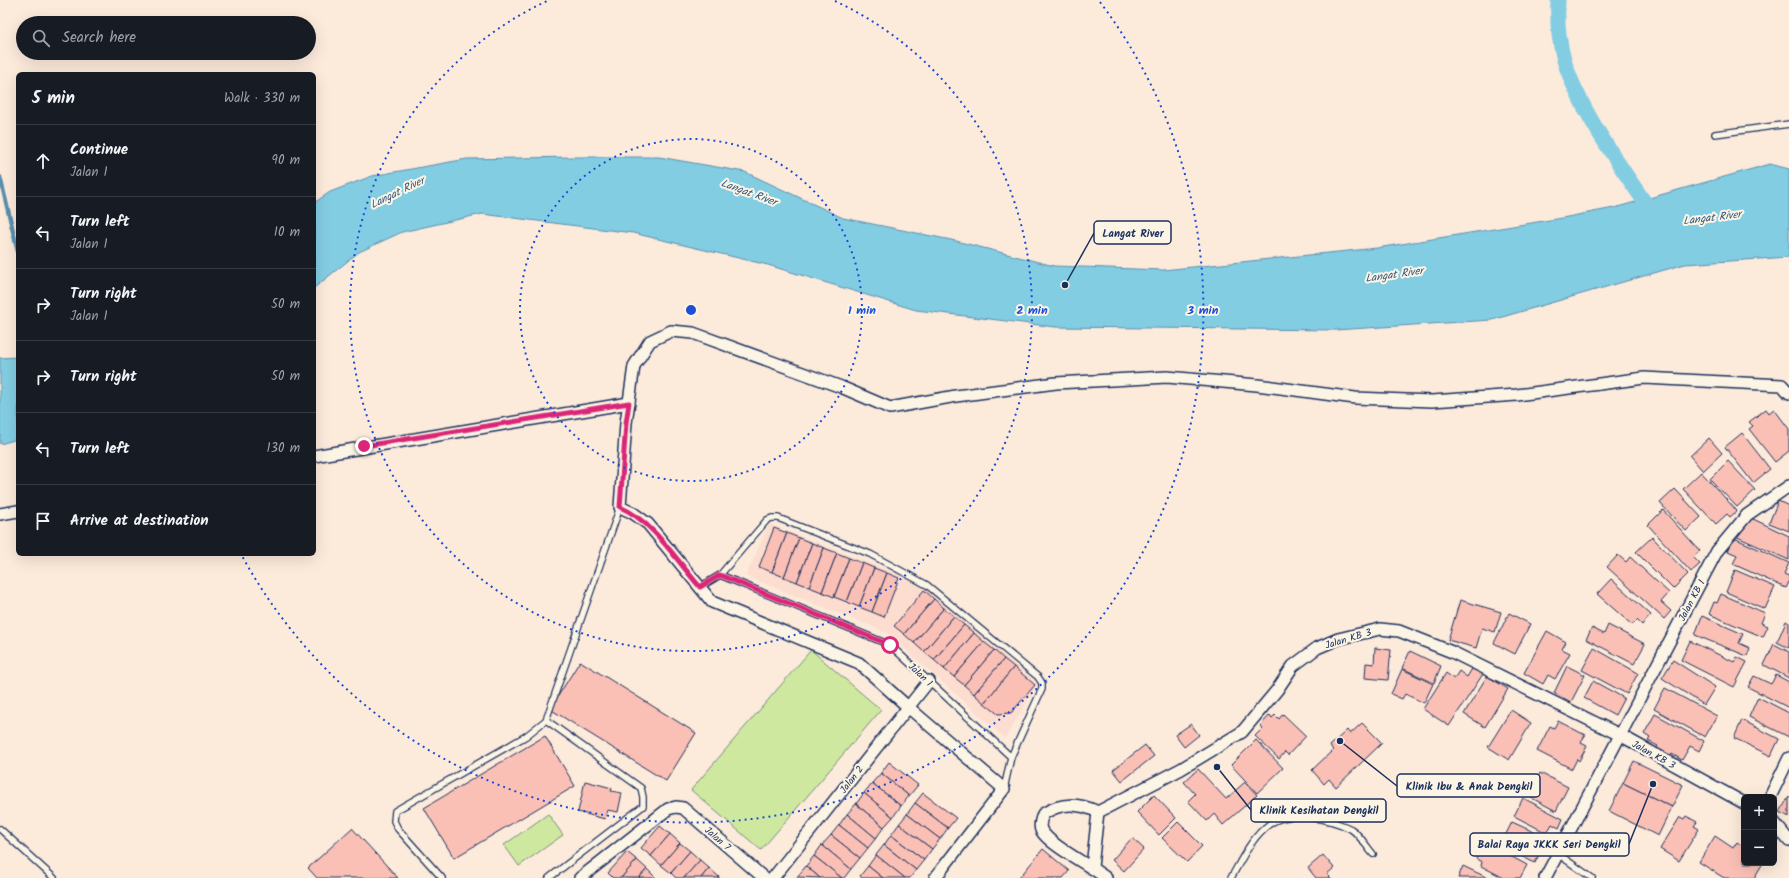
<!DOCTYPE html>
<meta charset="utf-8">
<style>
:root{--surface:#171b24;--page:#242831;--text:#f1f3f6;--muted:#9ea1a6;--line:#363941}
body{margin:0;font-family:Kalam,sans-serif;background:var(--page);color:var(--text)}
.controls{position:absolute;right:12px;bottom:12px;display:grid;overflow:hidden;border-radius:6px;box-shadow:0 4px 16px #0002}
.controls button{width:36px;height:36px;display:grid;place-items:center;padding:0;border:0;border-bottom:1px solid var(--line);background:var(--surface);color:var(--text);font:20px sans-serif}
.stop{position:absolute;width:12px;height:12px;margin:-9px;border:3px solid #db2777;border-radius:50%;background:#fff}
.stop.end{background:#db2777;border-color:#fff;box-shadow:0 1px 4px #0008}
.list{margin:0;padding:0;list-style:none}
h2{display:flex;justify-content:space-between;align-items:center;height:52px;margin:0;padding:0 16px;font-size:17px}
h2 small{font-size:13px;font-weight:400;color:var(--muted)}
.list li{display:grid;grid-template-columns:26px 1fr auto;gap:12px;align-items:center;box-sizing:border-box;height:72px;padding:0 16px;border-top:1px solid var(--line)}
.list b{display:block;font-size:15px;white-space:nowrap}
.list p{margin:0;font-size:13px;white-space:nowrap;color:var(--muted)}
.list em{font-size:13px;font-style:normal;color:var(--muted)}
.icon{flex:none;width:22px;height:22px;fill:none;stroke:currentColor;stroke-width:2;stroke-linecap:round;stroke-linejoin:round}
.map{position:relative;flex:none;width:1789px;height:878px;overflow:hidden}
.search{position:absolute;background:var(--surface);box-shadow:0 4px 16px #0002;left:16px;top:16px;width:300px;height:44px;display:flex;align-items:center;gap:10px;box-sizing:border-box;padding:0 14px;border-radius:22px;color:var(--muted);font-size:15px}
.panel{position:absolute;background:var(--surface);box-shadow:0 4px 16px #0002;left:16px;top:72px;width:300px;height:484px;border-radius:6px}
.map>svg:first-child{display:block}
.built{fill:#fcddd0}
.green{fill:#cee99f;stroke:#748c7e}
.water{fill:#83cde3;stroke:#598eae}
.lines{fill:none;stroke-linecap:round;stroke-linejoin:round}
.stream{stroke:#598eae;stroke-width:4.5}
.canal{stroke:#83cde3;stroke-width:15}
.building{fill:#fbc0b5;stroke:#1b2f5e}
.service-casing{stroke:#1b2f5e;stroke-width:8}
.minor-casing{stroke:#1b2f5e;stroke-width:14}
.service{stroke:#fcf5e5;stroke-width:5.5}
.minor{stroke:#fcf5e5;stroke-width:11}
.route{stroke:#db2777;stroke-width:5}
.ring{fill:none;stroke:#1d4ed8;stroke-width:2;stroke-dasharray:2 4}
.labels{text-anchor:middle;stroke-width:4;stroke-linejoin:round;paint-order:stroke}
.street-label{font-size:10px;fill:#1b2f5e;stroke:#fcf5e5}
.water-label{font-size:11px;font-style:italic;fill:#35567f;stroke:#fcf5e5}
.centre{fill:#1d4ed8;stroke:#fcf5e5;stroke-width:2}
.ring-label{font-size:12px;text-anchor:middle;font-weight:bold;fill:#1d4ed8;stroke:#fcf5e5;stroke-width:4;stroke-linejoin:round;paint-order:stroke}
.leader{fill:none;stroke:#1b2f5e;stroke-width:1.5}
.callout-dot{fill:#1b2f5e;stroke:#fcf5e5;stroke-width:1.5}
.callout{fill:#fcf5e5;stroke:#1b2f5e;stroke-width:1.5}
.callout-label{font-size:11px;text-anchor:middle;font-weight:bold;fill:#1b2f5e}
</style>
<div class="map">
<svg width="1789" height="878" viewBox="0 0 1789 878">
<rect width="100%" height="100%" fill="#fceadb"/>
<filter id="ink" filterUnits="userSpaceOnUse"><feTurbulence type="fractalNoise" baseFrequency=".025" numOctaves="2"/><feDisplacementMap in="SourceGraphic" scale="8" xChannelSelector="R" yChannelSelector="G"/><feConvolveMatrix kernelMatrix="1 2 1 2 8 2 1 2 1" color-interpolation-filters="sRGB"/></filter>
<g filter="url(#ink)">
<polygon class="built" points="769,524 900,575 925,588 1038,684 1005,738 886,632 746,576"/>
<g class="green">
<polygon points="811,650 881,710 761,850 691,790"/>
<polygon points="548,814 563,835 519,866 504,845"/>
</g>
<g class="water">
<polygon points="572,157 659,157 745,172 843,218 956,241 1054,266 1163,270 1377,248 1562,218 1614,208 1770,164 1789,169 1789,257 1685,264 1492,320 1335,330 1055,327 916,310 768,265 633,233 482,214 402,232 359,252 314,288 314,203 330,192 372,176 467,159"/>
<polygon points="18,357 18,439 0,444 0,358"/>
</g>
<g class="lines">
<polyline class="stream" points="0,177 18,252"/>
<path class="canal" d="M 1558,0 C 1557,19 1559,42 1564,60 C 1580,112 1624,171 1654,216"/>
</g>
<g class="building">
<polygon points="1766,409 1769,413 1774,409 1789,429 1789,451 1775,462 1749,429 1753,426 1749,422"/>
<polygon points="1742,433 1770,469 1753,483 1725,447"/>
<polygon points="1709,438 1722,453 1703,471 1690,456"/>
<polygon points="1728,461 1755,490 1737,507 1710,479"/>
<polygon points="1701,472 1737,511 1730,517 1727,514 1716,524 1683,489"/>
<polygon points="1675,489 1701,517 1686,531 1660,503"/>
<polygon points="1778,501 1789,506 1789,531 1769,523"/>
<polygon points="1663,510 1700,551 1693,557 1700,564 1691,572 1648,525"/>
<polygon points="1751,518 1789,536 1789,560 1735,536"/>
<polygon points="774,528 787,533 772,572 759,567"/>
<polygon points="787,533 799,538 784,577 772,572"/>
<polygon points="1652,537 1688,574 1673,589 1636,552"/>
<polygon points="799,538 812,543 797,582 784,577"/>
<polygon points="1734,538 1789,563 1784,574 1789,576 1789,582 1786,588 1733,564 1737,555 1728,551"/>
<polygon points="812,543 824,548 809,587 797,582"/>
<polygon points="824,548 837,553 822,592 809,587"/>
<polygon points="837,553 849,558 834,597 822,592"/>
<polygon points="1618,555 1626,562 1630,557 1669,593 1661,602 1671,611 1664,619 1607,567"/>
<polygon points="849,558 862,563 847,602 834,597"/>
<polygon points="862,563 874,568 859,607 847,602"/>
<polygon points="874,568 887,573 872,612 859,607"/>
<polygon points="1735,570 1775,587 1765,609 1726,592"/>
<polygon points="887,573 899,578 884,617 872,612"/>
<polygon points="1611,579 1651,615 1642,625 1637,620 1632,625 1597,594"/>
<polygon points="924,590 934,599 904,634 894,626"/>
<polygon points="1721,594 1765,613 1761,623 1768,626 1763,637 1709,614 1714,602 1717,603"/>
<polygon points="934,599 944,608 914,643 904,634"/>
<polygon points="1460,600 1501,612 1495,632 1482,628 1476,648 1448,640"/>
<polygon points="944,608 954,616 924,652 914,643"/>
<polygon points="1509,613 1530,624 1515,654 1494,643"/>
<polygon points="954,616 964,625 934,660 924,652"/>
<polygon points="1702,616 1743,634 1739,643 1750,648 1747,656 1695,635"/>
<polygon points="1786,621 1789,623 1789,648 1777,642"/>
<polygon points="964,625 974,633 944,669 934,660"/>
<polygon points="1608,625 1645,644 1634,664 1586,639 1592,628 1604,634"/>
<polygon points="1547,631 1566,642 1562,649 1570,653 1555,679 1548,675 1543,684 1524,673"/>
<polygon points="974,633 984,642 954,677 944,669"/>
<polygon points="1690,641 1734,662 1737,657 1747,662 1734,687 1681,660"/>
<polygon points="984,642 994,650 964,685 954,677"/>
<polygon points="1774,644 1789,652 1789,678 1764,665"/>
<polygon points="1375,648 1391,650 1388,680 1365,678 1366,663 1374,664"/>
<polygon points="1594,648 1638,673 1627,694 1582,670"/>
<polygon points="994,650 1004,659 974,694 964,685"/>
<polygon points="1410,651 1441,666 1434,683 1402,668"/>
<polygon points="1004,659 1014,667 984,703 974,694"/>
<polygon points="1673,660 1715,687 1704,705 1662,678"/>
<polygon points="580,661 696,733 666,781 550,709"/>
<polygon points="1567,666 1585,675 1571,702 1554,693"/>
<polygon points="1014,667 1035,685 1011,713 998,714 984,703"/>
<polygon points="1473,667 1483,674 1449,726 1423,709 1446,673 1454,679 1459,671 1467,677"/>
<polygon points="1402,669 1433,684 1424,703 1405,694 1402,699 1391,694"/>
<polygon points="1776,675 1789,682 1789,708 1748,687 1754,676 1771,684"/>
<polygon points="1487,676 1508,689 1485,727 1464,714"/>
<polygon points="1593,681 1624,698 1615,715 1584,698"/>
<polygon points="1665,688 1717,716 1705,737 1654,709"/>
<polygon points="1758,697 1789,713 1789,737 1749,717"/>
<polygon points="1511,710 1531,723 1509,760 1488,747"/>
<polygon points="1283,714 1306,736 1288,755 1285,752 1279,759 1255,736 1263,728 1260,726 1270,715 1272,718 1275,715 1279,719"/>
<polygon points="1655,714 1704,741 1699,751 1690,746 1682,760 1672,754 1670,757 1656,749 1658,746 1648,741 1650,738 1644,734"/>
<polygon points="1742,720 1779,739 1771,756 1734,738"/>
<polygon points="1558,721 1585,735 1581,743 1587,746 1579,761 1577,759 1572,769 1537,751 1550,726 1554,728"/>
<polygon points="1362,723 1382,743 1336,787 1329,779 1324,784 1312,770 1333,750 1330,746 1347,730 1350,734"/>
<polygon points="1191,724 1199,735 1184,747 1175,735"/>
<polygon points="545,736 575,786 454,858 424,808"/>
<polygon points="1256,740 1283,768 1257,793 1231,765"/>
<polygon points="1145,745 1154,756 1122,781 1113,770"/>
<polygon points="1634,761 1683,785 1672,807 1623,783"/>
<polygon points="889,762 918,785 909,796 881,773"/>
<polygon points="1198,769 1226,799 1245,782 1257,795 1223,825 1214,814 1207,821 1188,801 1195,794 1184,782"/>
<polygon points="881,773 909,796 901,806 872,783"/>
<polygon points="1540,773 1568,787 1556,811 1528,796"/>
<polygon points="585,781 612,788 611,791 622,793 618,812 607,810 605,819 578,812"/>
<polygon points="872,783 901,806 893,817 864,793"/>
<polygon points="1623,783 1672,807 1658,836 1609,811"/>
<polygon points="864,793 893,817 884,827 856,804"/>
<polygon points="923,793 956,818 948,828 915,803"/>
<polygon points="1154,795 1176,818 1159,835 1137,812"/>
<polygon points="1789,796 1789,817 1780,812"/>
<polygon points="1523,798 1563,819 1559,828 1552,824 1547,833 1514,816"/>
<polygon points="915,803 948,828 940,839 907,814"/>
<polygon points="856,804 884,827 876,838 847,814"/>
<polygon points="847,814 876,838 868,848 839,825"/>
<polygon points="907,814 940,839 932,849 899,824"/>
<polygon points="1686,816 1697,822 1694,826 1699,829 1679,861 1660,849 1680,817 1684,819"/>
<polygon points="1178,822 1202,846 1187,862 1162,838"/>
<polygon points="1512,822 1547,838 1535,863 1500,846"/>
<polygon points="899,824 932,849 924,860 891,835"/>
<polygon points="839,825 868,848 860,858 831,835"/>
<polygon points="660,826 670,834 651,856 641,848"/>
<polygon points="352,828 398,878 317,878 308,868"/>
<polygon points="670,834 680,843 661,865 651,856"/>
<polygon points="831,835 860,858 851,869 822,845"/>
<polygon points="891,835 924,860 916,870 884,845"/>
<polygon points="1715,836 1733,848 1737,842 1744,847 1744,863 1763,863 1754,878 1724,878 1699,862"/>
<polygon points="1132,838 1144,849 1124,871 1112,860"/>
<polygon points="1484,842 1527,865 1520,878 1504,878 1481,866 1482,862 1476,859"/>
<polygon points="680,843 690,851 671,873 661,865"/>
<polygon points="822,845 851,869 844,878 842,878 814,856"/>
<polygon points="884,845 916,870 910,878 905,878 876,855"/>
<polygon points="1043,849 1069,871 1063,878 1019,878"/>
<polygon points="690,851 700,860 684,878 676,878 671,873"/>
<polygon points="627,852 637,860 621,878 613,878 608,873"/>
<polygon points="876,855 905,878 883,878 868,866"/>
<polygon points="1323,855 1334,868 1327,874 1331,878 1316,878 1308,868"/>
<polygon points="814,856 842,878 820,878 806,866"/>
<polygon points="637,860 647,869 639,878 621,878"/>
<polygon points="700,860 709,868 701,878 684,878"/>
<polygon points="806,866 820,878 797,877"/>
<polygon points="868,866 883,878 862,878 860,876"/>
<polygon points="1463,866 1488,878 1458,878"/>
<polygon points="709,868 719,877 719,878 701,878"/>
<polygon points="647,869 656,878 639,878"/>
</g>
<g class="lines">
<g class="service-casing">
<g id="service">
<polyline points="1715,134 1789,124"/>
<polyline points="720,575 767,520 772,518 778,518 870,554 927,585 1038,677 1042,683 1042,689 1011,757"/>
<polyline points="700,587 720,575 890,645 1011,757 1004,789"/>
<polyline points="546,720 641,788 643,797 643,806 549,878"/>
<polyline points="0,829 54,878"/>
<polyline points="1558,854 1592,878"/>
<polyline points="442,878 398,829 394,821 395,811 526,736 546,720 620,507"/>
<path d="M 1231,878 C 1242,859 1252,836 1271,823 C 1289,810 1332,819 1351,829 C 1359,834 1367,847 1373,854"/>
</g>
</g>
<g class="minor-casing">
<g id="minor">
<polyline points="314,456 629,403"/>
<polyline points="0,514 18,511"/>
<polyline points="1770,797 1789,758"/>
<path d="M 1098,812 C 1078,803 1062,802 1043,814 C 1041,819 1039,825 1041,830 C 1050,846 1090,865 1106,878"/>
<polyline points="1774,822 1789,841"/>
<polyline points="1092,867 1098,812 1181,769 1242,732 1277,690 1293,666 1317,648 1338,639 1380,629 1399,631 1452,652 1620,735 1744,803"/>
<polyline points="580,878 668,809 676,807 683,808 764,878"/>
<polyline points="773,878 929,681"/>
<polyline points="935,878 1004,789 908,707 859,663 712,602 648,524 633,513 620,507 626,423 634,366 650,341 671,331 693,333 841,387 890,408 956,396 1056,383 1167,377 1257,385 1355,398 1432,401 1517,395 1644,378 1782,385 1789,393"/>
<polyline points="1545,878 1717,551 1747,515 1789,486"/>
</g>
</g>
<use href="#service" class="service"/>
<use href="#minor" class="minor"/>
</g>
</g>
<g class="lines" filter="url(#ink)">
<path class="route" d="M 364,446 L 629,403 L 626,423 L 620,507 C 653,521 676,560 700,587 L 720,575 L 890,645"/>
</g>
<g class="ring">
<circle cx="691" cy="310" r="171"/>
<path d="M835 1A341 341 0 1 1 547 1"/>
<path d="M1100 2A512 512 0 1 1 241 554"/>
</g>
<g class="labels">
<g class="street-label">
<text transform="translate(1691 600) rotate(-62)" y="4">Jalan KB 1</text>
<text transform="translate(1348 638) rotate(-17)" y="4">Jalan KB 3</text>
<text transform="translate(921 674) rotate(43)" y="4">Jalan 1</text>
<text transform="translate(1654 754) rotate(29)" y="4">Jalan KB 3</text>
<text transform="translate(851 779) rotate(-52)" y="4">Jalan 2</text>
<text transform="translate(718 838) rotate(41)" y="4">Jalan 7</text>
</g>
<g class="water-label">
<text transform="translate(397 192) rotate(-26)" y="4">Langat River</text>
<text transform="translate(749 192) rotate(20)" y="4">Langat River</text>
<text transform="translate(1712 217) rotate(-7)" y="4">Langat River</text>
<text transform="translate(1394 274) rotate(-8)" y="4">Langat River</text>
</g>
</g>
<circle cx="691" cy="310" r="6" class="centre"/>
<g class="ring-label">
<text x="862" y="314">1 min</text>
<text x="1032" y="314">2 min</text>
<text x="1203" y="314">3 min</text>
</g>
<path class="leader" d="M1065 285L1094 233M1340 741L1397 786M1217 767L1251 810M1653 784L1629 844"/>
<g class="callout-dot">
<circle cx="1065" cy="285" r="4"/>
<circle cx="1340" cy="741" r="4"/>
<circle cx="1217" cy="767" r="4"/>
<circle cx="1653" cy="784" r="4"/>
</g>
<g class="callout">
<rect x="1094" y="221" width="77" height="23" rx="4"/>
<rect x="1397" y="774" width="143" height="23" rx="4"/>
<rect x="1251" y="799" width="135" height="23" rx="4"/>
<rect x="1470" y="833" width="159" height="23" rx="4"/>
</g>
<g class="callout-label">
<text x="1133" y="237">Langat River</text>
<text x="1469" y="790">Klinik Ibu &amp; Anak Dengkil</text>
<text x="1319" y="814">Klinik Kesihatan Dengkil</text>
<text x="1549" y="848">Balai Raya JKKK Seri Dengkil</text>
</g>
</svg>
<div class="controls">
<button>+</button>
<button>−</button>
</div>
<div class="stop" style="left:890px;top:645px"></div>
<div class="stop end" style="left:364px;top:446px"></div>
<div class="search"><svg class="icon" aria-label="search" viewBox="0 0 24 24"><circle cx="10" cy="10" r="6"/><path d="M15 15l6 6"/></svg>Search here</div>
<section class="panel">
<h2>5 min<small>Walk · 330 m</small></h2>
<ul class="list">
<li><svg class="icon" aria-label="ahead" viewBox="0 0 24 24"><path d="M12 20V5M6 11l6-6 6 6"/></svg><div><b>Continue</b><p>Jalan 1</p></div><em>90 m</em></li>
<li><svg class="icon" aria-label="left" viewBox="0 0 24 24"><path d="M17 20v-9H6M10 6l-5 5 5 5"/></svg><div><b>Turn left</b><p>Jalan 1</p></div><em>10 m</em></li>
<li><svg class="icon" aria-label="right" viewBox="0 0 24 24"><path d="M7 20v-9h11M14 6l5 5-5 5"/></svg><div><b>Turn right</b><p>Jalan 1</p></div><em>50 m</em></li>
<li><svg class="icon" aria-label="right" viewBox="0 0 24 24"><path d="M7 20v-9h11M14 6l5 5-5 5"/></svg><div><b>Turn right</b></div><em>50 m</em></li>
<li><svg class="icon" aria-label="left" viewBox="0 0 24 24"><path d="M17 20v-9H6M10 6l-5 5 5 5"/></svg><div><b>Turn left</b></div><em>130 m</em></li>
<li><svg class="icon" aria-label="arrive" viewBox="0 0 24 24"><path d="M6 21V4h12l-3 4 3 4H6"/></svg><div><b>Arrive at destination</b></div></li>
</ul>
</section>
</div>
